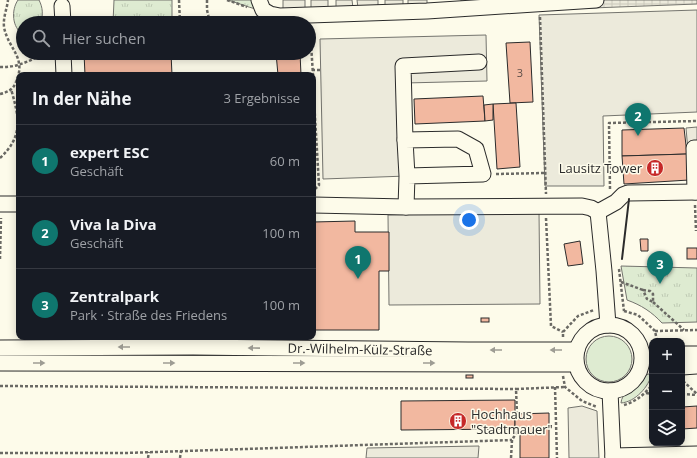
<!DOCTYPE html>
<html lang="de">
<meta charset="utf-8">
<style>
:root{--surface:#171b24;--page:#242831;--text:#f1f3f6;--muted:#9ea1a6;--line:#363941;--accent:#0f766e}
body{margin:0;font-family:"Open Sans",sans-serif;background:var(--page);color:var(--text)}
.controls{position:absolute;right:12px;bottom:12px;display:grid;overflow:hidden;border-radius:8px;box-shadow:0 2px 10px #0003}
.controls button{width:36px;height:36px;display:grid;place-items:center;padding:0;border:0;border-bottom:1px solid var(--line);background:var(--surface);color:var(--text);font:20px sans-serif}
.you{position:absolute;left:469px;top:220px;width:14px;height:14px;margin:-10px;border:3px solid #fff;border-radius:50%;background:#1a73e8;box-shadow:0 0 0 6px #1a73e833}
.badge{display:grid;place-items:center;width:26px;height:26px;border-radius:50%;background:var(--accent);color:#fff;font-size:13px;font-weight:700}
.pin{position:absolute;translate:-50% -33px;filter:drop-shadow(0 1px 2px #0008)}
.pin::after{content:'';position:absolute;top:21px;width:14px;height:12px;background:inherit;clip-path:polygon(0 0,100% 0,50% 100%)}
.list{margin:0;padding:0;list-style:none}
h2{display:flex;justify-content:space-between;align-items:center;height:52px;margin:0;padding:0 16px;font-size:17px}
h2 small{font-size:13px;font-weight:400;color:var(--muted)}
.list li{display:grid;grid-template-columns:26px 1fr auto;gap:12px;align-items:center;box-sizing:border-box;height:72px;padding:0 16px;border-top:1px solid var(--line)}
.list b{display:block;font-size:15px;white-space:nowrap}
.list p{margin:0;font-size:13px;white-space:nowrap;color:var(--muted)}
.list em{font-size:13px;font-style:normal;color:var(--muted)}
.icon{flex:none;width:22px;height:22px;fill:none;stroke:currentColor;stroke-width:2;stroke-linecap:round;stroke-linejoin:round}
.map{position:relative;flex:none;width:697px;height:458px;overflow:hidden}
.search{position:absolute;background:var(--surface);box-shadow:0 2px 10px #0003;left:16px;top:16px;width:300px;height:44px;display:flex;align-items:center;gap:10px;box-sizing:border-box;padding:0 14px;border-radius:22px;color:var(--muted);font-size:15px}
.panel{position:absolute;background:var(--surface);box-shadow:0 2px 10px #0003;left:16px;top:72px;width:300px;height:268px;border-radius:8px}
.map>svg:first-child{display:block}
.grass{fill:#deebd1;stroke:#74746e}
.park{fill:url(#park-tufts);stroke:#74746e}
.parking{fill:#eceadb;stroke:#74746e}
.plaza{fill:url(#plaza-grid);stroke:#74746e}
.building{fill:#f2b8a0;stroke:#2b2b2b}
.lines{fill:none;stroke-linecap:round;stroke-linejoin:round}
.minor-casing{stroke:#2b2b2b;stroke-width:17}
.path{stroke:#6a6964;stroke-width:2.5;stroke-dasharray:3 2;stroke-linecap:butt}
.minor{stroke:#fdfbea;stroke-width:15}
.wall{stroke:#2b2b2b;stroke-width:2}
.oneway{fill:#9e9d94}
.labels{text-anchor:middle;stroke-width:3;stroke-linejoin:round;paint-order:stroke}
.number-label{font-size:11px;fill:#5d4e48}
.poi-label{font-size:13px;fill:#2b2b2b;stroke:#fdfbea;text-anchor:end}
.street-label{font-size:13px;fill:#2b2b2b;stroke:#fdfbea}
</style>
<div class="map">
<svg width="697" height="458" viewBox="0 0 697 458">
<defs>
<pattern id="park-tufts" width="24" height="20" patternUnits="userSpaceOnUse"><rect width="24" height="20" fill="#deebd1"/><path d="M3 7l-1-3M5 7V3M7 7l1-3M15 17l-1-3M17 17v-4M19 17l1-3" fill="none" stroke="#bfcab4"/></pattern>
<pattern id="plaza-grid" width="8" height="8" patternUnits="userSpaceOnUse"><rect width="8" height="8" fill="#eceadb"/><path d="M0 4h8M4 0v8" fill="none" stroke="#cbc9bc"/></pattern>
</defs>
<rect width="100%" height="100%" fill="#fdfbea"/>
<g class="grass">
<circle cx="609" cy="359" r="23"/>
<path d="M 652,373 C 649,387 635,402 621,403 C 621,395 635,380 643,376 C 645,375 649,374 652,373 Z"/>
</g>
<g class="park">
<path d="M 18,0 L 39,0 C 43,8 43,14 41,23 L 23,23 L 23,34 C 12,28 11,10 18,0 Z"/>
<polygon points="114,0 172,0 172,23 113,23"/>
<path d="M 227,0 L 259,0 L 263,10 C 250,9 240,3 227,0 Z"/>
<path d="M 621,266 L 697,268 L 697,322 L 662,323 C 652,312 641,305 627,300 Z"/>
</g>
<g class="parking">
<polygon points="283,0 305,0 305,9 311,9 311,0 328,0 328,9 336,8 336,0 352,0 353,8 358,8 357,0 378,0 378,7 385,7 385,0 403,0 403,5 408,5 408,0 427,0 427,11 283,16"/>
<polygon points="697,10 697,112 603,116 604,186 545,186 539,15"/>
<polygon points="486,35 487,81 405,83 407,176 323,179 320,39"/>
<polygon points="697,127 697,185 691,185 686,128"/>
<polygon points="539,211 540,304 389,305 388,215"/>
<polygon points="582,406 597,411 599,458 569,458 568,408"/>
<polygon points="479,446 478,458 366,458 367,448"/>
</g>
<polygon class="plaza" points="461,0 697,0 697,4 461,13"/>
<g class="building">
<polygon points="530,42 533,102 510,103 506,43"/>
<polygon points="84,53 171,53 172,75 85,75"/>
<polygon points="276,53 300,53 301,75 278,75"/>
<polygon points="483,96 485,121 415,124 414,99"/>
<polygon points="516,103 520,167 497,169 493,104"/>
<polygon points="493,104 493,120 485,121 484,105"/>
<polygon points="684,128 687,154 622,156 622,130"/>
<polygon points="687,154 689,180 624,184 622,156"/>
<polygon points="355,221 355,232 389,232 389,271 379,271 379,330 313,330 313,222"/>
<polygon points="640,239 648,239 648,251 641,251"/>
<polygon points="580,241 583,264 568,266 564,244"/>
<rect x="687" y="248" width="10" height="11"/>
<rect x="481" y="318" width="8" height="4"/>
<rect x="466" y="375" width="7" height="3"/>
<polygon points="515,400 515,429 401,430 401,401"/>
<polygon points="697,406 697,428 682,429 682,407"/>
<polygon points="549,413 549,458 520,458 520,429 515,429 515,414"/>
</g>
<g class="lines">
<g class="minor-casing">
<g id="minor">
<polyline points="259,0 263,10 270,14 280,16 427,11 596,0"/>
<polyline points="62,6 63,23"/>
<polyline points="63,53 64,75"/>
<polyline points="405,140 403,66 479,62"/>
<polyline points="695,192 694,148 697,148"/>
<polyline points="0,204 19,204"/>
<polyline points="313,205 406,207 582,206 591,208 598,212 604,271 608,325"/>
<polyline points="406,207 407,176 483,174 476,149 458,139 405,140 407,176"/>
<polyline points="598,212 616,202 623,195 628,193 697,192"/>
<circle cx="609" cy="358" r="33"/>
<polyline points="0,348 193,347 468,350 577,350"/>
<polyline points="682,354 697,354"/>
<polyline points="0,363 576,364"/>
<polyline points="682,367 697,366"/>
<polyline points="610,391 613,458"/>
<polyline points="613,456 697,454"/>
</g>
</g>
<g class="path">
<polyline points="179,0 180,23"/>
<polyline points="207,0 207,10 210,23"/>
<polyline points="227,0 247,7"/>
<polyline points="540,17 546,194"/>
<polyline points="310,28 313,75"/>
<path d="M 0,67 C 16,68 30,61 44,53"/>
<polyline points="312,70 320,70"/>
<polyline points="313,83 319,185 313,191"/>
<path d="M 0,94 C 8,92 13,90 16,82 C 27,57 8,49 4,27 C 3,17 7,9 8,0"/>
<path d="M 0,158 C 24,136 19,117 11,89"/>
<polyline points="496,174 545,173"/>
<polyline points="610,189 609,123 697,121"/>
<polyline points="695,205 696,231"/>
<polyline points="546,218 551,326 563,332"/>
<polyline points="0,259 1,218"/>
<polyline points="619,269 624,311"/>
<polyline points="621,282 643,290"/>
<polygon points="643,290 650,291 653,294 653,302 647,299"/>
<polyline points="653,302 684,330"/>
<polyline points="624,311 638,315 655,331 657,341"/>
<polyline points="655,331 697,330"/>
<polyline points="563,337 563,332 578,316 594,310"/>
<polyline points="563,376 565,387 582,401 597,407"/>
<polyline points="683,381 697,394"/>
<polyline points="0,386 516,389"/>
<polyline points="555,387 557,458"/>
<polyline points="646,393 652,394"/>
<polyline points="682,394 697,395"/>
<path d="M 624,405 C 635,402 645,394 652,385"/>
<polyline points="517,414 516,389 565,387"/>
<polyline points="0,453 126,453 512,440"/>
<polyline points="148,458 149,452"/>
<polyline points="180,458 181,451"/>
<polyline points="511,458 512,440 518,430"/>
</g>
<use href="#minor" class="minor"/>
<polyline class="wall" points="622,259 629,199"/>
</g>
<defs><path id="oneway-solid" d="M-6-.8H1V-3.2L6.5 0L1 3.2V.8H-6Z"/></defs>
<g class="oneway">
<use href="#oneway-solid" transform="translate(124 347) rotate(-180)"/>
<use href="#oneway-solid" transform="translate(254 348) rotate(-179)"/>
<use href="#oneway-solid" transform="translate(496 350) rotate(-180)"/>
<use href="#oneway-solid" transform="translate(556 350) rotate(180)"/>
<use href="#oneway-solid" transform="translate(39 363)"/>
<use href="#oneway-solid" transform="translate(169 363)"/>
<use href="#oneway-solid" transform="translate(299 363)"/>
<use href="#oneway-solid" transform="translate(429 363)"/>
</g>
<defs>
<g id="building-disc" transform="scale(0.9)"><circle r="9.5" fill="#c62828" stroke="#fdfbea"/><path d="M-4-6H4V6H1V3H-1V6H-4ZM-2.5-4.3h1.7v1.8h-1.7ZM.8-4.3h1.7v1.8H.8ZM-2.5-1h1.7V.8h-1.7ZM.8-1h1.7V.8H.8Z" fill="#fff"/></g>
</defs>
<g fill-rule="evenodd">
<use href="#building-disc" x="655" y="168"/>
<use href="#building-disc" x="458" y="421"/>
</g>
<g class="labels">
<g class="number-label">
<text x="520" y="77">3</text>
</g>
<g class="poi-label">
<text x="642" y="173">Lausitz Tower</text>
<text x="471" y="419" text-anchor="start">Hochhaus<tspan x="471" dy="15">"Stadtmauer"</tspan></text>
</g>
<g class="street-label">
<text transform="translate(360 349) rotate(1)" y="5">Dr.-Wilhelm-Külz-Straße</text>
</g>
</g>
</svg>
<div class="controls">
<button>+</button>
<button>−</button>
<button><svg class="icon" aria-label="layers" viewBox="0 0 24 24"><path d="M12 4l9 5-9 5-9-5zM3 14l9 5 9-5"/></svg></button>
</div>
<div class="you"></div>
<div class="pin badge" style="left:358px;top:279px">1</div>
<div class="pin badge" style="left:638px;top:136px">2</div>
<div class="pin badge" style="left:660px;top:284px">3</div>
<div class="search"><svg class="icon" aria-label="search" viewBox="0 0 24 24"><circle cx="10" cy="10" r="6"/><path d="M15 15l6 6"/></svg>Hier suchen</div>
<section class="panel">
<h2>In der Nähe<small>3 Ergebnisse</small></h2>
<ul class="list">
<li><span class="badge">1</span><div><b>expert ESC</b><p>Geschäft</p></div><em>60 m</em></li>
<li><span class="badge">2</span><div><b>Viva la Diva</b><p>Geschäft</p></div><em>100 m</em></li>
<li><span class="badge">3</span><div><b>Zentralpark</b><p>Park · Straße des Friedens</p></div><em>100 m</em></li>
</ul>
</section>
</div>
